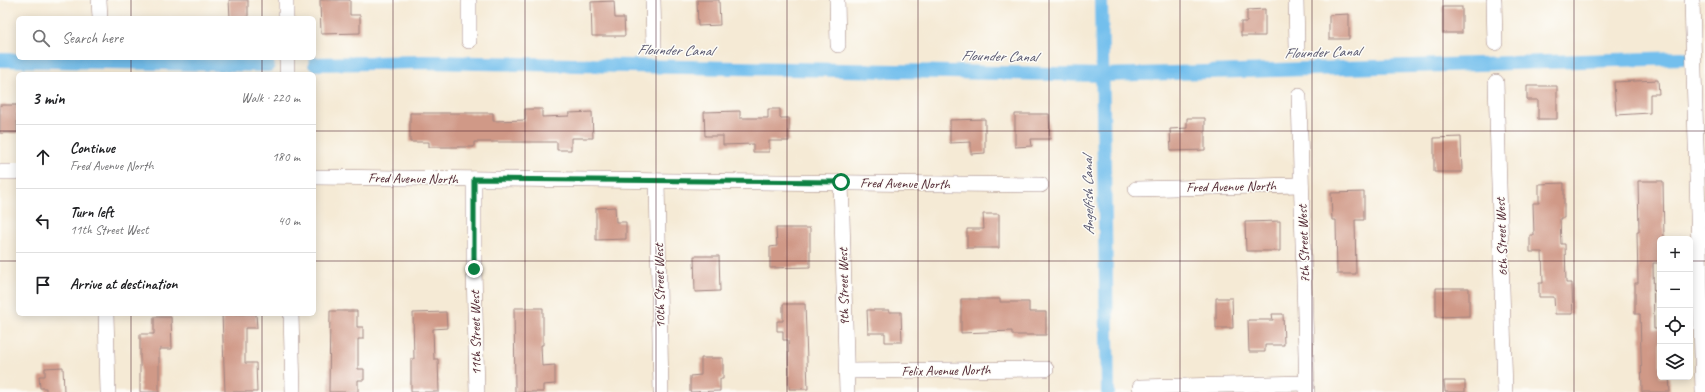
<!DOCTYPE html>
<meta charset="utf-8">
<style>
:root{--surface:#fff;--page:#f6f6f6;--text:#202124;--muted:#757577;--line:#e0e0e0}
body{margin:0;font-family:Caveat,sans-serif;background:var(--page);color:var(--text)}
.controls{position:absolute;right:12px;bottom:12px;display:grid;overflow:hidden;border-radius:6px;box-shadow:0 2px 10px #0003}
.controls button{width:36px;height:36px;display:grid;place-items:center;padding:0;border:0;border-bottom:1px solid var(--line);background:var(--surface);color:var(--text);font:20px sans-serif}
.stop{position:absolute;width:12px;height:12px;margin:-9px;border:3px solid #0b8043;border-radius:50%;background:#fff}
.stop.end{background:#0b8043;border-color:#fff;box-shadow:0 1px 4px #0008}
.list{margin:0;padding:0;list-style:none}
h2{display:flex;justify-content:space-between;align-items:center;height:52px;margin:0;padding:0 16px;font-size:17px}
h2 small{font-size:13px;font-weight:400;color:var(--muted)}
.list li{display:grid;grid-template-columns:26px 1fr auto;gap:12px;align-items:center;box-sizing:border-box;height:64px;padding:0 16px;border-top:1px solid var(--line)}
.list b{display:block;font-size:15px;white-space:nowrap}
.list p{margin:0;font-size:13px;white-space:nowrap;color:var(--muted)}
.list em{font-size:13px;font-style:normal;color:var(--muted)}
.icon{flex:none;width:22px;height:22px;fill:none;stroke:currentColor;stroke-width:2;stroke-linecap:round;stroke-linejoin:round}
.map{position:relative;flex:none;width:1705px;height:392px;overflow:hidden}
.search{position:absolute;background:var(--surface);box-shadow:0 2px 10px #0003;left:16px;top:16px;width:300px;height:44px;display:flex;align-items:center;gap:10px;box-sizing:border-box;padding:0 14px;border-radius:6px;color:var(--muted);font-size:15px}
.panel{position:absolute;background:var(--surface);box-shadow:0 2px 10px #0003;left:16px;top:72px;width:300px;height:244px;border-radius:6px}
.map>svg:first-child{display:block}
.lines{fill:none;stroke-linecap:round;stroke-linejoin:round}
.canal{stroke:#73bfed;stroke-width:14}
.building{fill:#d09987}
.minor-casing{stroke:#a08480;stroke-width:16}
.minor{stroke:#fff;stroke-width:15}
.route{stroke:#0b8043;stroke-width:5}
.grid{fill:none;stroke:#4a1f2b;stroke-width:1;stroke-opacity:0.55}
.labels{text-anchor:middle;stroke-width:3;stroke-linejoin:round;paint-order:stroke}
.street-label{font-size:14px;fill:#4a1f2b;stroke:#fdfcf7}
.water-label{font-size:15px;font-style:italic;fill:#58576f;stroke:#fdfcf7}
</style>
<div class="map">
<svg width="1705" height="392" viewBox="0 0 1705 392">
<rect width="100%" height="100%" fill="#fdfcf7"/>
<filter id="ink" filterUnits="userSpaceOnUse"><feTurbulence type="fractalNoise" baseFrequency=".025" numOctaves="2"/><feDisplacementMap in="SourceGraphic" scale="8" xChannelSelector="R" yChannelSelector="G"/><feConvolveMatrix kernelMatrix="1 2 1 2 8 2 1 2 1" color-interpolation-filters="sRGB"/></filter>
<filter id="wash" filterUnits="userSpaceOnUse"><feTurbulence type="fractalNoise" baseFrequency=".012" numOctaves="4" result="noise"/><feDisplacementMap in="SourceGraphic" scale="16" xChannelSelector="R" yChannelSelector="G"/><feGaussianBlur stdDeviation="0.9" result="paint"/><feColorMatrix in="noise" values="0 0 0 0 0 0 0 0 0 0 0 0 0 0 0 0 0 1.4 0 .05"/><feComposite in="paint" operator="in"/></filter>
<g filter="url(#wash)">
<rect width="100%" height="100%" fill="#f5ead5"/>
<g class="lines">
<g class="canal">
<polyline points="1101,0 1108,392"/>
<polyline points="0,60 268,65"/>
<polyline points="315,64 424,62 1104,75 1683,58"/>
</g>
</g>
<g id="blocks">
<g class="building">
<polygon points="229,0 248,0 248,18 230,18"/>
<polygon points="320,0 350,0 350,15 360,15 360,33 321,34"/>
<polygon points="697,0 719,0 720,25 698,26"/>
<polygon points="614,1 615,18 624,18 625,36 592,36 591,2"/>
<rect x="1443" y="7" width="19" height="26"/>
<polygon points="1265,9 1265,36 1241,36 1241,22 1247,22 1247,10"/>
<polygon points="1349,14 1349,39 1329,39 1329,15"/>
<polygon points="1658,80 1659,94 1650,94 1650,113 1616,115 1614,82"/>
<polygon points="1527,86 1557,86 1557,119 1538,119 1538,100 1527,100"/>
<rect x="0" y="105" width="17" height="28"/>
<polygon points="525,109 542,109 542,117 569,116 569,113 592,112 593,138 571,138 571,150 557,150 557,142 474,142 474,147 429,147 429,142 410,142 410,113 493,113 493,121 525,120"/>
<polygon points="768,109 780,109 780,118 789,118 789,141 769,141 769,152 753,152 753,144 723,145 723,136 705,136 704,112 740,111 740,118 768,118"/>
<polygon points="1015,114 1049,114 1050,139 1031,139 1032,146 1015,147"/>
<polygon points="1187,118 1205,118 1205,150 1171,151 1170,129 1187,128"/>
<polygon points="985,119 985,153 971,154 971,142 950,143 950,120"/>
<polygon points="1461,137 1462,172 1434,172 1434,138"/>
<polygon points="1638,181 1663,181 1664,239 1660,239 1660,263 1653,263 1654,329 1660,329 1660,377 1669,377 1670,392 1642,392 1640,314 1635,314 1635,283 1638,283 1637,232 1639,232"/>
<polygon points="1564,183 1564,218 1560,218 1561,244 1565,244 1566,283 1572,283 1573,314 1555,314 1554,297 1539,297 1539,283 1543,283 1542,252 1530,252 1530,235 1534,235 1533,203 1539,203 1539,184"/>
<polygon points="1364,192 1364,220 1355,220 1356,274 1337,274 1336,220 1332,220 1331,193"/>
<polygon points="615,207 616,222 626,222 626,239 596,240 596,208"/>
<polygon points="983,214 999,214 999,248 967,248 967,229 984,229"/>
<polygon points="1280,221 1280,251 1246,251 1245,222"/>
<polygon points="776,228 810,228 810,267 770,268 770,247 777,246"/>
<polygon points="694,256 719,256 720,291 695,292"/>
<polygon points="1436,288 1469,288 1469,316 1436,317"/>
<polygon points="1216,298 1232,298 1233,328 1216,328"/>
<polygon points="961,299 1000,299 1000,302 1029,302 1029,312 1046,312 1046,335 1012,335 1012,331 961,333"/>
<polygon points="783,304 805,304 808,389 789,389 788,340 783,340 783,331 777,331 777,321 783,321"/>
<polygon points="514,308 543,308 543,345 541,345 542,366 555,365 555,384 543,385 543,392 515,392"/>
<polygon points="867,310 889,310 889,312 901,312 902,342 885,342 885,333 868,333"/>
<polygon points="330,311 357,311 357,327 363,327 363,339 358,339 358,369 364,369 364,380 358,380 358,392 329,392"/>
<polygon points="446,312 447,328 433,329 434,359 438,359 439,392 411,392 411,359 414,359 413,313"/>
<polygon points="222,314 256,314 257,328 245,328 245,363 256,363 257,392 225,392"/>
<polygon points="1272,314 1283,314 1284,345 1265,345 1265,352 1249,352 1248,320 1273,320"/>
<polygon points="154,317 171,317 172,349 159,349 159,392 140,392 140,334 154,334"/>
<polygon points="701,358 723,358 723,379 720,379 720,391 690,392 690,376 701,375"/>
<polygon points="63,367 64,392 46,392 46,388 40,388 39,376 45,376 45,368"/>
<polygon points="1444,381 1465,381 1465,392 1445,392"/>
</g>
</g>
</g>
<g filter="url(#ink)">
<use href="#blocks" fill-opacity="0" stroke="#a08480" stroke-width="1"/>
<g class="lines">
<g class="minor-casing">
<g id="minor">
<polyline points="99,0 100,18"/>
<polyline points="286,0 286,18"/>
<polyline points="469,0 469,41"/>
<polyline points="653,0 654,46"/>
<polyline points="837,0 838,45"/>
<polyline points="1296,0 1297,48"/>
<polyline points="1494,0 1495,43"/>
<polyline points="1692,0 1703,392"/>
<polyline points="287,58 287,74"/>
<polyline points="1496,82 1505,392"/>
<polyline points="1299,96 1307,392"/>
<polyline points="0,172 18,172"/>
<polyline points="314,177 1041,185"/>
<polyline points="474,179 474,269 477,392"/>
<polyline points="657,181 661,392"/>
<polyline points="841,182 847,392"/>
<polyline points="1136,189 1301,185"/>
<polyline points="106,314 108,392"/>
<polyline points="291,314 293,392"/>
<polyline points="847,371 1046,369"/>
<polyline points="1140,387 1307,383"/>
</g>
</g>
<use href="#minor" class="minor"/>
</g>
</g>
<g class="lines" filter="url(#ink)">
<polyline class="route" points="474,269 474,179 841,182"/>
</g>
<path class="grid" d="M 131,0 L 131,18M 262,0 L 262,18M 393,0 L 393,392M 525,0 L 525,392M 656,0 L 656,392M 787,0 L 787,392M 918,0 L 918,392M 1049,0 L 1049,392M 1180,0 L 1180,392M 1312,0 L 1312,392M 1443,0 L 1443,392M 1574,0 L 1574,392M 131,58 L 131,74M 262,58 L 262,74M 0,131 L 18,131M 314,131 L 1705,131M 0,261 L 18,261M 314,261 L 1660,261M 1690,261 L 1705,261M 131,314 L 131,392M 262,314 L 262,392"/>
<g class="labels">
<g class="street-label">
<text transform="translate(413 178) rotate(1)" y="5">Fred Avenue North</text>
<text transform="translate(905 183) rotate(1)" y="5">Fred Avenue North</text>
<text transform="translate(1231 186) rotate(-1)" y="5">Fred Avenue North</text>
<text transform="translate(1501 237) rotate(-92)" y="5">6th Street West</text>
<text transform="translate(1303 244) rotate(-92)" y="5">7th Street West</text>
<text transform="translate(659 286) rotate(-91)" y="5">10th Street West</text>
<text transform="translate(843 287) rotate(-91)" y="5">9th Street West</text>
<text transform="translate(475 333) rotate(-91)" y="5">11th Street West</text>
<text transform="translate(946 370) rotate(-1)" y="5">Felix Avenue North</text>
</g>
<g class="water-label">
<text transform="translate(675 50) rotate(1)" y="5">Flounder Canal</text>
<text transform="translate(1322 52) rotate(-2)" y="5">Flounder Canal</text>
<text transform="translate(999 56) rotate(1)" y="5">Flounder Canal</text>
<text transform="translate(1088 196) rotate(-91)" y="5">Angelfish Canal</text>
</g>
</g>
</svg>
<div class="controls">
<button>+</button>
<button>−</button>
<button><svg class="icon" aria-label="locate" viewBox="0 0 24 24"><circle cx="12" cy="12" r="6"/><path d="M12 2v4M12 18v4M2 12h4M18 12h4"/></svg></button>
<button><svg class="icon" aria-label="layers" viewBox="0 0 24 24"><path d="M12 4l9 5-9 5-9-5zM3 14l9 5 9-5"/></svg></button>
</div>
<div class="stop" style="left:841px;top:182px"></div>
<div class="stop end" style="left:474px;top:269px"></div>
<div class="search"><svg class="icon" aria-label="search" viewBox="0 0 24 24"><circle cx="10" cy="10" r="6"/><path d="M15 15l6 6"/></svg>Search here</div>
<section class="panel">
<h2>3 min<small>Walk · 220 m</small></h2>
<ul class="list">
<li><svg class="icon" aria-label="ahead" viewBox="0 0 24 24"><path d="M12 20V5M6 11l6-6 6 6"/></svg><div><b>Continue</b><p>Fred Avenue North</p></div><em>180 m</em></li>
<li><svg class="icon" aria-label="left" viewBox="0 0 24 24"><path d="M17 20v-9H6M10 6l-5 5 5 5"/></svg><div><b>Turn left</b><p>11th Street West</p></div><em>40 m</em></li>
<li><svg class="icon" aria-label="arrive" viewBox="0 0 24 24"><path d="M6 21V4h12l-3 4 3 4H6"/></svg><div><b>Arrive at destination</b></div></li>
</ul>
</section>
</div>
